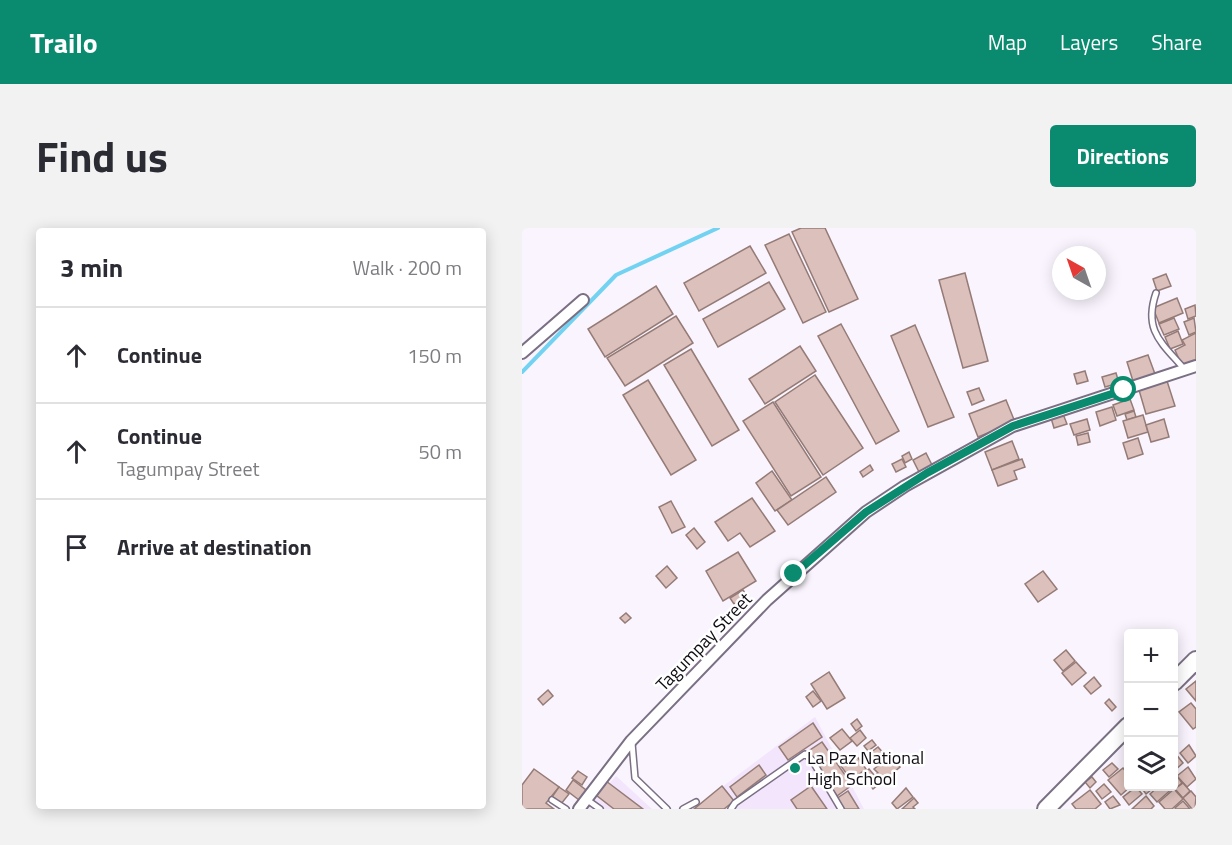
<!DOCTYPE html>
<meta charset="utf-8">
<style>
:root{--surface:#fff;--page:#f2f2f3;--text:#2b2b33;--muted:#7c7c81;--line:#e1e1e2;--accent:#0a8a6e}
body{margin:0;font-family:"Titillium Web",sans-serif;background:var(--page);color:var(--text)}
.controls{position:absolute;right:18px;bottom:18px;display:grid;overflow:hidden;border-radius:6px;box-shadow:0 3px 15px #0003}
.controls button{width:54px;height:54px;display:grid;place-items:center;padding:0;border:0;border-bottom:2px solid var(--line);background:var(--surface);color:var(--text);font:30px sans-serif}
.compass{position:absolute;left:530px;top:18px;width:54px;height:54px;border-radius:50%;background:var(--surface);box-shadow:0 3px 15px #0003;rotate:320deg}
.stop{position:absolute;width:18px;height:18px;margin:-14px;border:4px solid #0a8a6e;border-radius:50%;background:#fff}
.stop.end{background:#0a8a6e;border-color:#fff;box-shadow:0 2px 6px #0008}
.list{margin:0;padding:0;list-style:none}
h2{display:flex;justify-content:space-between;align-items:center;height:78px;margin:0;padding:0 24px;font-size:26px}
h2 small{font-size:20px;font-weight:400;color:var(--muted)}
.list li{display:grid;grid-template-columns:39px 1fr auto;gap:18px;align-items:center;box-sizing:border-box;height:96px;padding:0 24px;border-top:2px solid var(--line)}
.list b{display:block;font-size:22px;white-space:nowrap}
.list p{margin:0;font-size:20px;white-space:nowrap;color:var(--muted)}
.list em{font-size:20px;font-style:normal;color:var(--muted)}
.icon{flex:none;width:33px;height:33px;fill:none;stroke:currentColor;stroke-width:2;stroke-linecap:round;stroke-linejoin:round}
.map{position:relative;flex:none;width:674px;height:581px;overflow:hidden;border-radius:6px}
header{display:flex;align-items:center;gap:36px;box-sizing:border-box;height:84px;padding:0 30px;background:var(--accent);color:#fff}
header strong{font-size:28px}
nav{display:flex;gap:33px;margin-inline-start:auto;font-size:21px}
.intro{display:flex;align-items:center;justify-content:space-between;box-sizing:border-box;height:144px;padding:0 36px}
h1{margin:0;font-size:42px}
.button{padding:15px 27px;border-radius:6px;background:var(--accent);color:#fff;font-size:21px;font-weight:700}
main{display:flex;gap:36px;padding:0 36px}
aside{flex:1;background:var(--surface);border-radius:6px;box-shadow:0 3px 15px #0003}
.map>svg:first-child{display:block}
.built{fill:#f2e5fc}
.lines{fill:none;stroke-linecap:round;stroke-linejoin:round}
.stream{stroke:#71d2f1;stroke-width:4}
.building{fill:#dcc0bb;stroke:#957b77;stroke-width:1.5}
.service-casing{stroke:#7a6f83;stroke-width:8}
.minor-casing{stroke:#7a6f83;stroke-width:14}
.trunk-casing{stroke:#7a6f83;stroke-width:20}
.service{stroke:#fff;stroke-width:5}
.minor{stroke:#fff;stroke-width:10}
.trunk{stroke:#fff;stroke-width:16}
.route{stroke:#0a8a6e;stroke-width:8}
.poi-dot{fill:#0a8a6e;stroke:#fff;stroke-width:2}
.labels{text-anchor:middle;stroke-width:5;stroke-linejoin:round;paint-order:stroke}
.street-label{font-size:18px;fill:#100c13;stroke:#fff}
.poi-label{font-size:18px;fill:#100c13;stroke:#fff;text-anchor:start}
</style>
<header>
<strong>Trailo</strong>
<nav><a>Map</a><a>Layers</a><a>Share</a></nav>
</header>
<div class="intro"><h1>Find us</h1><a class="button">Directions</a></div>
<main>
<aside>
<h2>3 min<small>Walk · 200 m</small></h2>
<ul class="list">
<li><svg class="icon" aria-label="ahead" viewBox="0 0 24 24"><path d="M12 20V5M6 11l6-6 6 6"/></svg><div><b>Continue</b></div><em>150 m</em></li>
<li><svg class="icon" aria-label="ahead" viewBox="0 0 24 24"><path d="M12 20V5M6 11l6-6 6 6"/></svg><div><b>Continue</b><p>Tagumpay Street</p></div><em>50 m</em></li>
<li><svg class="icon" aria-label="arrive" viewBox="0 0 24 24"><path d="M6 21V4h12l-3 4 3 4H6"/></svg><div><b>Arrive at destination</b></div></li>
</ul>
</aside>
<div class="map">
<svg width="674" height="581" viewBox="0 0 674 581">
<rect width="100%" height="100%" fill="#f9f4fd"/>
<g class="built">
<polygon points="293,489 342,581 171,581"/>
<polygon points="94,548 130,581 65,581"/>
</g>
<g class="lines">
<polyline class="stream" points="0,144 94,47 196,0"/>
</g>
<g class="building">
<polygon points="279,0 303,0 336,71 307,84 270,4"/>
<polygon points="267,6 304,84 281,95 243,17"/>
<polygon points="228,18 244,45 177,83 162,55"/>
<polygon points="443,45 466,133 441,140 417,52"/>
<polygon points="644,46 649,58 635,63 631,51"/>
<polygon points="247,54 263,81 196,119 181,91"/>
<polygon points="134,58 151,86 83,129 66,101"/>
<polygon points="655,70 661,85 637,95 631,80"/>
<polygon points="673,77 674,88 666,91 663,81"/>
<polygon points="154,88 171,115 103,158 85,130"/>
<polygon points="652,90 657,101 642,107 637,96"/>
<polygon points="672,90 674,104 667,107 662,94"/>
<polygon points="319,96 377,203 354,216 296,108"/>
<polygon points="393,97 432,189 406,199 369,108"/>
<polygon points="656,103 661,116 648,121 643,109"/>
<polygon points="674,105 674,132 660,138 653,122 663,117 660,112"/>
<polygon points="278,118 294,143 243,176 227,151"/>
<polygon points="169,121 217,202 190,218 142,137"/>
<polygon points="626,127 633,146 611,153 605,134"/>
<polygon points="563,143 566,153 555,156 552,146"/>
<polygon points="594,145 597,155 583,159 580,149"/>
<polygon points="293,147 341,220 301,247 253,174"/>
<polygon points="126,152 174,232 149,247 101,167"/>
<polygon points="645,153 653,178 624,186 617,162"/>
<polygon points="457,160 462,172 450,177 445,164"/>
<polygon points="608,171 612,182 595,188 591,177"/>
<polygon points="484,172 493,194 456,209 447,186"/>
<polygon points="251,174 299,249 269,268 221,193"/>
<polygon points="590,179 594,192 578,198 574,184"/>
<polygon points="612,183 614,189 605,192 603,186"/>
<polygon points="541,186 545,196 532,200 529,190"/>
<polygon points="621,187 626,204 606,210 601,193"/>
<polygon points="565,191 568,202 552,207 548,196"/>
<polygon points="642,191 647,209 629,214 624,197"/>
<polygon points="566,205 568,214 556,217 554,208"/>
<polygon points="616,210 621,226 606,231 601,215"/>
<polygon points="490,213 497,231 470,242 463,224"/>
<polygon points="387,224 390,231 383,235 380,228"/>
<polygon points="404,225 410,237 397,244 391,232"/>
<polygon points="380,231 384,239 374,244 370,236"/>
<polygon points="500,231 503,239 492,243 495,251 476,258 470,242"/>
<polygon points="348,237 351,242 341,249 338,244"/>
<polygon points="250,243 270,272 253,283 234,255"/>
<polygon points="304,249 314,264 266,297 255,282"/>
<polygon points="230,270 253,303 228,319 218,305 206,313 193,294"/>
<polygon points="149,273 163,299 150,305 137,279"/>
<polygon points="172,300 183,314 175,321 164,307"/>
<polygon points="216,324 234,353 201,373 184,343"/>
<polygon points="145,338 155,350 144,360 134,348"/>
<polygon points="521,343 535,361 516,374 503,356"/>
<polygon points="221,362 225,368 212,376 208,370"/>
<polygon points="104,385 109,390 103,395 98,390"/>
<polygon points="544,422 553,433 541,443 532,432"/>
<polygon points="554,434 564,445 550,457 540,445"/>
<polygon points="307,444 323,470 305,481 289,456"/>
<polygon points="572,449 579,458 569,466 562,458"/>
<polygon points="674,453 674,473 664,461"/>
<polygon points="26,462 31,468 21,477 16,471"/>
<polygon points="291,463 299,473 291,479 284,469"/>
<polygon points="587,471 594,479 590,483 583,475"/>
<polygon points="669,475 674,481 674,499 671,501 657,484"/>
<polygon points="335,491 340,498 334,503 329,496"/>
<polygon points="291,495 300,509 266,532 257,519"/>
<polygon points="320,501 330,513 318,522 308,510"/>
<polygon points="338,502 344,510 335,518 328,510"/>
<polygon points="350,512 354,517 346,523 342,518"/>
<polygon points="300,514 330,557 315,568 285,524"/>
<polygon points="667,517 674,528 666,535 658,525"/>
<polygon points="356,519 363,527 355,533 348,525"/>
<polygon points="653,525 661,535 652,543 652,527"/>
<polygon points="334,527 344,541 329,552 319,538"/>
<polygon points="369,527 378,539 351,561 346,554 356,545 352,541"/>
<polygon points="590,535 596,541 587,549 581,542"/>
<polygon points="237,537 244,547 215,569 208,559"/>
<polygon points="666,539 674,551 665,559 655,548"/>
<polygon points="601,540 606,546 606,558 609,558 599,567 586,552"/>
<polygon points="12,541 37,559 24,575 32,581 0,581 0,557"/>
<polygon points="347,541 352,547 345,553 340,547"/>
<polygon points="56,543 65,549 60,557 50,550"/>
<polygon points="655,548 660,555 654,560 652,551"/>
<polygon points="570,549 574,554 568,560 563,554"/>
<polygon points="51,552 64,562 57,572 44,562"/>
<polygon points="84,553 121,581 92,581 74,567"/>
<polygon points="661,555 668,563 661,570 653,561"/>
<polygon points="582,556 589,564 580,571 574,563"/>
<polygon points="200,558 212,573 202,581 172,581"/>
<polygon points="289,558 305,581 275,581 269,572"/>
<polygon points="618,558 634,558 624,566"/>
<polygon points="637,558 652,558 652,559 635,574 628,566"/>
<polygon points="37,559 47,566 39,576 30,569"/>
<polygon points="614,559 620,566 607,577 601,569"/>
<polygon points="384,560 391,569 375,581 370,575"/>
<polygon points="652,561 661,571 650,581 643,581 637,574"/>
<polygon points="568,562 579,576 573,581 554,581 550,576"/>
<polygon points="326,563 337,581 320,581 314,571"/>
<polygon points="669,563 674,569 673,581 670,581 661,570"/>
<polygon points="591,568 598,577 588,581 583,574"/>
<polygon points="624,568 632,578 629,581 610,581"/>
<polygon points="392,570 396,575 391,579 393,581 380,581"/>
<polygon points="661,573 668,581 654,581 653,580"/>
</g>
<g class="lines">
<g class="service-casing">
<g id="service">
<path d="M 634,65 C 621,103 640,115 663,142"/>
<polyline points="110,515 113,550 145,581"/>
<polyline points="64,571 78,581"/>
<polyline points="30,572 44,581"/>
<polyline points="161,581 174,574"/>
<polyline points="209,581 213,575 283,526 290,532 319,581"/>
</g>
</g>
<g class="minor-casing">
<g id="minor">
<polyline points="0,125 61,72"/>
<polyline points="57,581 109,513 245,372 344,284 383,258 491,198 674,138"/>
</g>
</g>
<g class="trunk-casing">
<g id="trunk">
<polyline points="652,454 674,432"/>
<polyline points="524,581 606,498"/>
</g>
</g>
<use href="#service" class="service"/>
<use href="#minor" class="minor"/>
<use href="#trunk" class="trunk"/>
</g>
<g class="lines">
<polyline class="route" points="272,346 344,284 405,245 491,198 602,162"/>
</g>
<circle class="poi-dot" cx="273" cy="540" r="6"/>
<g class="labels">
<g class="street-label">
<text transform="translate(182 414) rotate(-46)" y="6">Tagumpay Street</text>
</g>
<g class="poi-label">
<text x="285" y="536">La Paz National<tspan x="285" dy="21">High School</tspan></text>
</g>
</g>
</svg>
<div class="controls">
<button>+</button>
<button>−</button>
<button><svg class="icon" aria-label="layers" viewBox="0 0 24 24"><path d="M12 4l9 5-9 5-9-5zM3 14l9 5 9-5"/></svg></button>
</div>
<svg class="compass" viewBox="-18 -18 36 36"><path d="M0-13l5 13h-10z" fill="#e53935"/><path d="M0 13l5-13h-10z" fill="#7c7c81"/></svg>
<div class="stop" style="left:602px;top:162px"></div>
<div class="stop end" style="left:272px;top:346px"></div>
</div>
</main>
